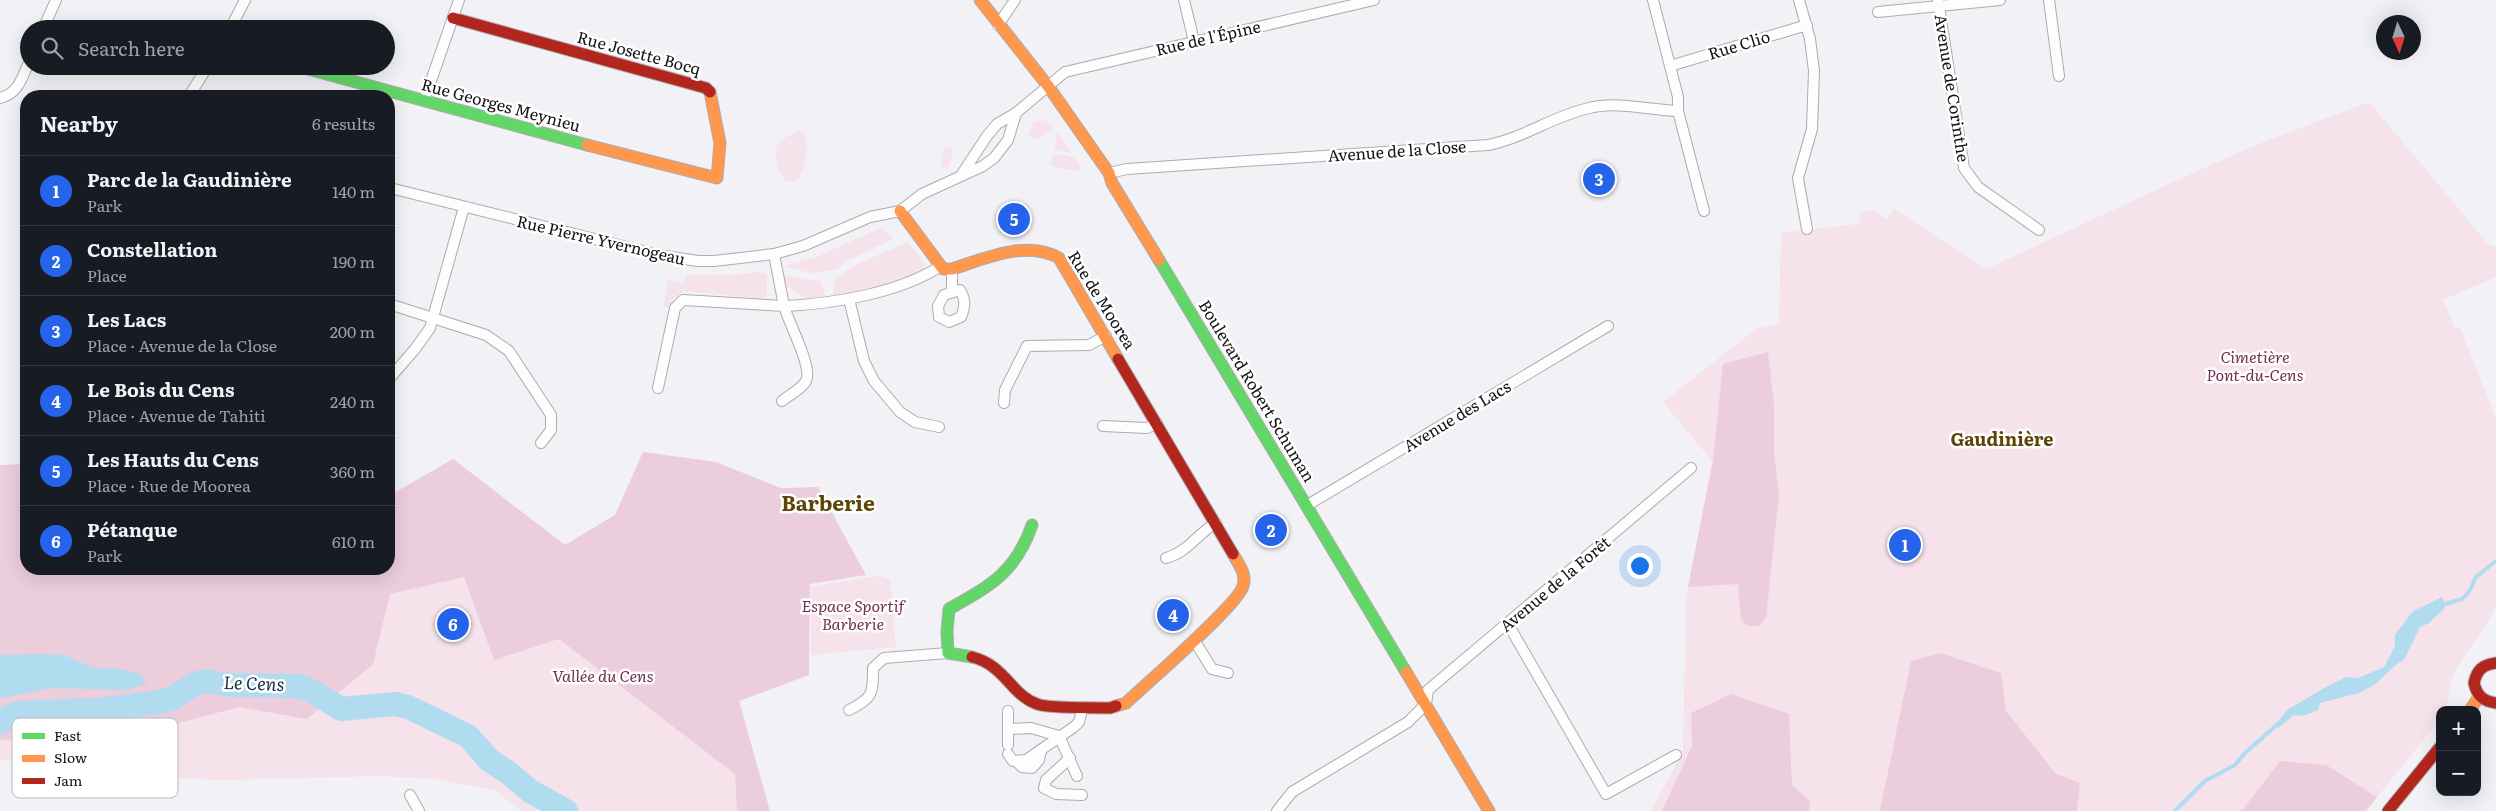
<!DOCTYPE html>
<meta charset="utf-8">
<style>
:root{--surface:#171b24;--page:#20242c;--text:#f1f3f6;--muted:#9ea1a6;--line:#363941;--accent:#2563eb}
body{margin:0;font-family:Literata,serif;background:var(--page);color:var(--text)}
.controls{position:absolute;right:15px;bottom:15px;display:grid;overflow:hidden;border-radius:10px;box-shadow:0 5px 20px #0002}
.controls button{width:45px;height:45px;display:grid;place-items:center;padding:0;border:0;border-bottom:1px solid var(--line);background:var(--surface);color:var(--text);font:25px sans-serif}
.compass{position:absolute;left:2376px;top:15px;width:45px;height:45px;border-radius:50%;background:var(--surface);box-shadow:0 5px 20px #0002;rotate:176deg}
.you{position:absolute;left:1639px;top:565px;width:18px;height:18px;margin:-12px;border:4px solid #fff;border-radius:50%;background:#1a73e8;box-shadow:0 0 0 8px #1a73e833}
.badge{display:grid;place-items:center;width:32px;height:32px;border-radius:50%;background:var(--accent);color:#fff;font-size:16px;font-weight:700}
.pin{position:absolute;translate:-50% -50%;border:2px solid #fff;box-shadow:0 1px 5px #0006}
.list{margin:0;padding:0;list-style:none}
h2{display:flex;justify-content:space-between;align-items:center;height:65px;margin:0;padding:0 20px;font-size:21px}
h2 small{font-size:16px;font-weight:400;color:var(--muted)}
.list li{display:grid;grid-template-columns:32px 1fr auto;gap:15px;align-items:center;box-sizing:border-box;height:70px;padding:0 20px;border-top:1px solid var(--line)}
.list b{display:block;font-size:19px;white-space:nowrap}
.list p{margin:0;font-size:16px;white-space:nowrap;color:var(--muted)}
.list em{font-size:16px;font-style:normal;color:var(--muted)}
.icon{flex:none;width:28px;height:28px;fill:none;stroke:currentColor;stroke-width:2;stroke-linecap:round;stroke-linejoin:round}
.map{position:relative;flex:none;width:2496px;height:811px;overflow:hidden}
.search{position:absolute;background:var(--surface);box-shadow:0 5px 20px #0002;left:20px;top:20px;width:375px;height:55px;display:flex;align-items:center;gap:12px;box-sizing:border-box;padding:0 18px;border-radius:28px;color:var(--muted);font-size:19px}
.panel{position:absolute;background:var(--surface);box-shadow:0 5px 20px #0002;left:20px;top:90px;width:375px;height:485px;border-radius:20px}
.map>svg:first-child{display:block}
.green{fill:#f5e2eb}
.forest{fill:#eccddc}
.water{fill:#b1dcf0}
.lines{fill:none;stroke-linecap:round;stroke-linejoin:round}
.stream{stroke:#b1dcf0;stroke-width:4}
.river{stroke:#b1dcf0;stroke-width:24}
.street-casing{stroke:#acacae;stroke-width:12}
.fast-casing{stroke:#acacae;stroke-width:13}
.slow-casing{stroke:#acacae;stroke-width:13}
.jam-casing{stroke:#acacae;stroke-width:13}
.street{stroke:#fdfdfe;stroke-width:10}
.fast{stroke:#63d668;stroke-width:11}
.slow{stroke:#ff974d;stroke-width:11}
.jam{stroke:#b3261e;stroke-width:11}
.labels{text-anchor:middle;stroke-width:5;stroke-linejoin:round;paint-order:stroke}
.street-label{font-size:16px;fill:#121214;stroke:#fff}
.park-label{font-size:16px;font-style:italic;fill:#743051;stroke:#fff}
.neighbourhood-label{font-size:18px;font-weight:bold;fill:#5d4506;stroke:#fff}
.water-label{font-size:18px;font-style:italic;fill:#13303d;stroke:#fff}
.district-label{font-size:21px;font-weight:bold;fill:#5d4506;stroke:#fff}
.key{fill:#fff;stroke:#b8b8b8;stroke-width:1}
.key-label{font-size:14px;fill:#121214}
</style>
<div class="map">
<svg width="2496" height="811" viewBox="0 0 2496 811">
<rect width="100%" height="100%" fill="#f2f2f6"/>
<g class="green">
<path d="M 2369,102 L 2489,245 L 2496,247 L 2496,277 L 2443,300 L 2455,328 L 2460,327 L 2496,419 L 2496,605 C 2486,633 2462,652 2452,679 C 2449,689 2450,701 2444,710 L 2440,710 L 2440,717 L 2433,728 L 2366,811 L 1651,811 L 1683,751 L 1686,600 L 1712,461 L 1663,402 L 1756,329 L 1779,323 L 1781,233 L 1858,224 L 1861,221 L 1860,212 L 1872,210 L 1886,219 L 1894,209 L 1986,269 L 2195,172 L 2256,145 Z"/>
<polygon points="1046,120 1054,128 1037,139 1027,136 1034,122"/>
<path d="M 799,131 L 804,132 C 810,142 805,175 795,181 L 788,182 C 778,176 772,154 778,144 C 781,138 793,134 799,131 Z"/>
<polygon points="1057,132 1072,153 1054,149"/>
<polygon points="944,147 953,148 950,165 940,170"/>
<polygon points="1053,153 1075,158 1082,168 1077,171 1051,166"/>
<polygon points="880,228 895,238 847,261 836,270 810,273 784,266 814,258"/>
<polygon points="908,242 922,259 925,267 923,271 903,279 833,297 834,280 853,266"/>
<polygon points="759,272 767,274 767,297 756,298 684,291 674,298 668,308 663,307 668,280 684,284 686,275 732,275"/>
<polygon points="783,275 821,282 826,299 809,302 783,283"/>
<polygon points="643,452 716,462 737,698 766,811 522,811 494,790 435,779 380,776 223,780 166,778 0,760 0,554 26,569 389,569 389,496 453,459 565,545 615,515"/>
<polygon points="880,576 890,579 896,647 811,655 811,586"/>
</g>
<g class="forest">
<path d="M 1768,352 L 1774,406 L 1774,453 L 1779,494 L 1766,618 L 1760,625 C 1752,628 1746,626 1741,619 L 1738,584 L 1688,587 L 1713,461 L 1723,364 Z"/>
<polygon points="643,452 716,462 781,488 818,487 866,575 810,584 809,675 739,701 770,811 737,811 735,774 559,639 494,660 464,577 390,594 373,664 307,719 239,707 145,732 0,740 0,465 26,464 26,569 389,569 389,496 453,459 565,545 615,515"/>
<polygon points="1940,653 2001,673 2006,711 2056,774 2080,783 2077,811 1880,811 1911,661"/>
<polygon points="1731,694 1789,714 1792,785 1810,801 1809,811 1662,811 1692,746 1691,713"/>
<polygon points="2280,761 2326,765 2377,797 2366,811 2239,811 2244,808"/>
</g>
<g class="water">
<polygon points="2442,597 2445,603 2444,609 2429,623 2420,627 2404,660 2397,664 2374,685 2359,693 2320,703 2318,710 2303,716 2294,715 2278,728 2276,724 2287,710 2326,687 2346,677 2358,678 2384,667 2395,646 2395,635 2413,611"/>
<polygon points="37,654 64,655 94,668 120,669 138,673 147,683 128,690 51,688 0,698 0,655"/>
</g>
<g class="lines">
<g class="stream">
<polyline points="2442,605 2462,599 2469,592 2476,577 2496,561"/>
<polyline points="2175,811 2205,781 2235,765 2245,753 2280,722"/>
</g>
<polyline class="river" points="0,722 18,713 98,710 160,702 173,698 195,684 205,681 230,685 298,686 310,690 341,709 395,704 408,707 468,736 489,760 509,773 530,791 566,811"/>
<g class="street-casing">
<g id="street">
<polyline points="1184,0 1194,41"/>
<polyline points="1653,0 1678,97 1678,111 1704,211"/>
<polyline points="1799,0 1810,39 1814,71 1812,129 1798,178 1807,229"/>
<polyline points="1938,0 1964,168 1978,187 2039,230"/>
<polyline points="2049,0 2059,76"/>
<polyline points="1878,12 2000,0"/>
<polyline points="998,25 1015,0"/>
<polyline points="43,29 56,0"/>
<polyline points="230,29 245,0"/>
<polyline points="1670,66 1807,25"/>
<polyline points="189,96 208,66"/>
<path d="M 0,98 C 18,94 22,78 29,62"/>
<polyline points="424,101 459,0"/>
<path d="M 1109,173 L 1127,169 L 1488,145 C 1524,138 1553,116 1589,108 C 1618,101 1649,110 1678,111"/>
<polyline points="962,174 987,136 997,124 1016,113 1065,72 1374,0"/>
<polyline points="394,189 659,255 698,261 714,261 774,254 803,246 870,217 900,211 922,194 983,166 994,158 1008,140 1016,113"/>
<path d="M 774,254 L 784,306 C 832,304 899,293 939,267"/>
<polyline points="952,269 952,291"/>
<path d="M 960,290 C 966,300 965,307 961,317 L 949,322 L 939,317 L 938,306 L 944,295 Z"/>
<polyline points="849,299 864,361 874,381 900,412 915,422 939,427"/>
<polyline points="389,304 486,335 509,351 551,415 551,430 541,443"/>
<polyline points="389,379 415,349 430,328 464,207"/>
<path d="M 658,388 L 675,308 L 683,300 L 784,306 C 789,324 813,367 806,381 C 802,389 789,395 782,401"/>
<polyline points="1004,403 1005,390 1027,346 1089,345 1106,336"/>
<polyline points="1103,426 1147,428 1157,423"/>
<polyline points="1306,506 1608,326"/>
<path d="M 1166,558 C 1187,553 1198,533 1216,523"/>
<polyline points="1508,624 1606,794 1676,755"/>
<polyline points="1194,640 1212,669 1228,673"/>
<path d="M 849,710 C 873,698 873,694 873,668 L 884,658 L 948,653"/>
<polyline points="1008,711 1008,745"/>
<polyline points="1008,729 1031,728 1059,736 1077,776"/>
<polyline points="1008,754 1013,761 1026,760 1074,727 1079,722 1083,707"/>
<polyline points="1070,758 1046,780 1044,788 1056,794 1082,795"/>
<polyline points="1017,762 1022,767 1032,768 1039,760 1041,750"/>
<polyline points="410,795 419,811"/>
<polyline points="1277,811 1292,792 1408,722 1426,704 1428,690 1691,468"/>
</g>
</g>
<g class="fast-casing">
<g id="fast">
<polyline points="297,66 587,145"/>
<polyline points="1159,260 1406,672"/>
<path d="M 972,657 L 948,653 L 947,631 L 949,609 C 990,586 1016,572 1032,525"/>
</g>
</g>
<g class="slow-casing">
<g id="slow">
<polyline points="980,0 1048,86 1109,173 1112,183 1159,260"/>
<polyline points="587,145 717,178 720,143 710,92"/>
<path d="M 900,211 L 943,269 L 952,269 C 984,259 1027,239 1059,258 L 1118,359"/>
<polyline points="1406,672 1489,811"/>
<path d="M 1116,706 L 1126,703 C 1146,684 1238,605 1243,586 C 1247,574 1239,565 1233,554"/>
<polyline points="2470,710 2479,697"/>
</g>
</g>
<g class="jam-casing">
<g id="jam">
<polyline points="453,18 706,88 710,92"/>
<polyline points="1118,359 1233,554"/>
<path d="M 972,657 C 1005,665 1011,695 1037,704 C 1049,709 1094,707 1110,708 L 1116,706"/>
<path d="M 2496,663 C 2483,665 2477,669 2474,683 C 2477,696 2483,701 2496,703"/>
<polyline points="2388,811 2440,747"/>
</g>
</g>
<use href="#street" class="street"/>
<use href="#fast" class="fast"/>
<use href="#slow" class="slow"/>
<use href="#jam" class="jam"/>
</g>
<g class="labels">
<g class="street-label">
<text transform="translate(1208 38) rotate(-13)" y="6">Rue de l'Épine</text>
<text transform="translate(1739 45) rotate(-17)" y="6">Rue Clio</text>
<text transform="translate(639 53) rotate(15)" y="6">Rue Josette Bocq</text>
<text transform="translate(1952 88) rotate(81)" y="6">Avenue de Corinthe</text>
<text transform="translate(501 105) rotate(15)" y="6">Rue Georges Meynieu</text>
<text transform="translate(1397 151) rotate(-4)" y="6">Avenue de la Close</text>
<text transform="translate(601 240) rotate(13)" y="6">Rue Pierre Yvernogeau</text>
<text transform="translate(1102 300) rotate(58)" y="6">Rue de Moorea</text>
<text transform="translate(1257 391) rotate(59)" y="6">Boulevard Robert Schuman</text>
<text transform="translate(1457 416) rotate(-31)" y="6">Avenue des Lacs</text>
<text transform="translate(1555 584) rotate(-40)" y="6">Avenue de la Forêt</text>
</g>
<g class="park-label">
<text x="2255" y="363">Cimetière<tspan x="2255" dy="18">Pont-du-Cens</tspan></text>
<text x="853" y="612">Espace Sportif<tspan x="853" dy="18">Barberie</tspan></text>
<text x="603" y="682">Vallée du Cens</text>
</g>
<g class="neighbourhood-label">
<text x="2002" y="446">Gaudinière</text>
</g>
<g class="water-label">
<text transform="translate(254 684) rotate(2)" y="6">Le Cens</text>
</g>
<g class="district-label">
<text x="828" y="511">Barberie</text>
</g>
</g>
<rect x="12" y="718" width="166" height="80" rx="8" class="key"/>
<rect x="22" y="733" width="23" height="6" fill="#63d668"/>
<rect x="22" y="755" width="23" height="7" fill="#ff974d"/>
<rect x="22" y="778" width="23" height="6" fill="#b3261e"/>
<g class="key-label">
<text x="54" y="741">Fast</text>
<text x="54" y="763">Slow</text>
<text x="54" y="786">Jam</text>
</g>
</svg>
<div class="controls">
<button>+</button>
<button>−</button>
</div>
<svg class="compass" viewBox="-18 -18 36 36"><path d="M0-13l5 13h-10z" fill="#e53935"/><path d="M0 13l5-13h-10z" fill="#9ea1a6"/></svg>
<div class="you"></div>
<div class="pin badge" style="left:1905px;top:545px">1</div>
<div class="pin badge" style="left:1271px;top:530px">2</div>
<div class="pin badge" style="left:1599px;top:179px">3</div>
<div class="pin badge" style="left:1173px;top:615px">4</div>
<div class="pin badge" style="left:1014px;top:219px">5</div>
<div class="pin badge" style="left:453px;top:624px">6</div>
<div class="search"><svg class="icon" aria-label="search" viewBox="0 0 24 24"><circle cx="10" cy="10" r="6"/><path d="M15 15l6 6"/></svg>Search here</div>
<section class="panel">
<h2>Nearby<small>6 results</small></h2>
<ul class="list">
<li><span class="badge">1</span><div><b>Parc de la Gaudinière</b><p>Park</p></div><em>140 m</em></li>
<li><span class="badge">2</span><div><b>Constellation</b><p>Place</p></div><em>190 m</em></li>
<li><span class="badge">3</span><div><b>Les Lacs</b><p>Place · Avenue de la Close</p></div><em>200 m</em></li>
<li><span class="badge">4</span><div><b>Le Bois du Cens</b><p>Place · Avenue de Tahiti</p></div><em>240 m</em></li>
<li><span class="badge">5</span><div><b>Les Hauts du Cens</b><p>Place · Rue de Moorea</p></div><em>360 m</em></li>
<li><span class="badge">6</span><div><b>Pétanque</b><p>Park</p></div><em>610 m</em></li>
</ul>
</section>
</div>
